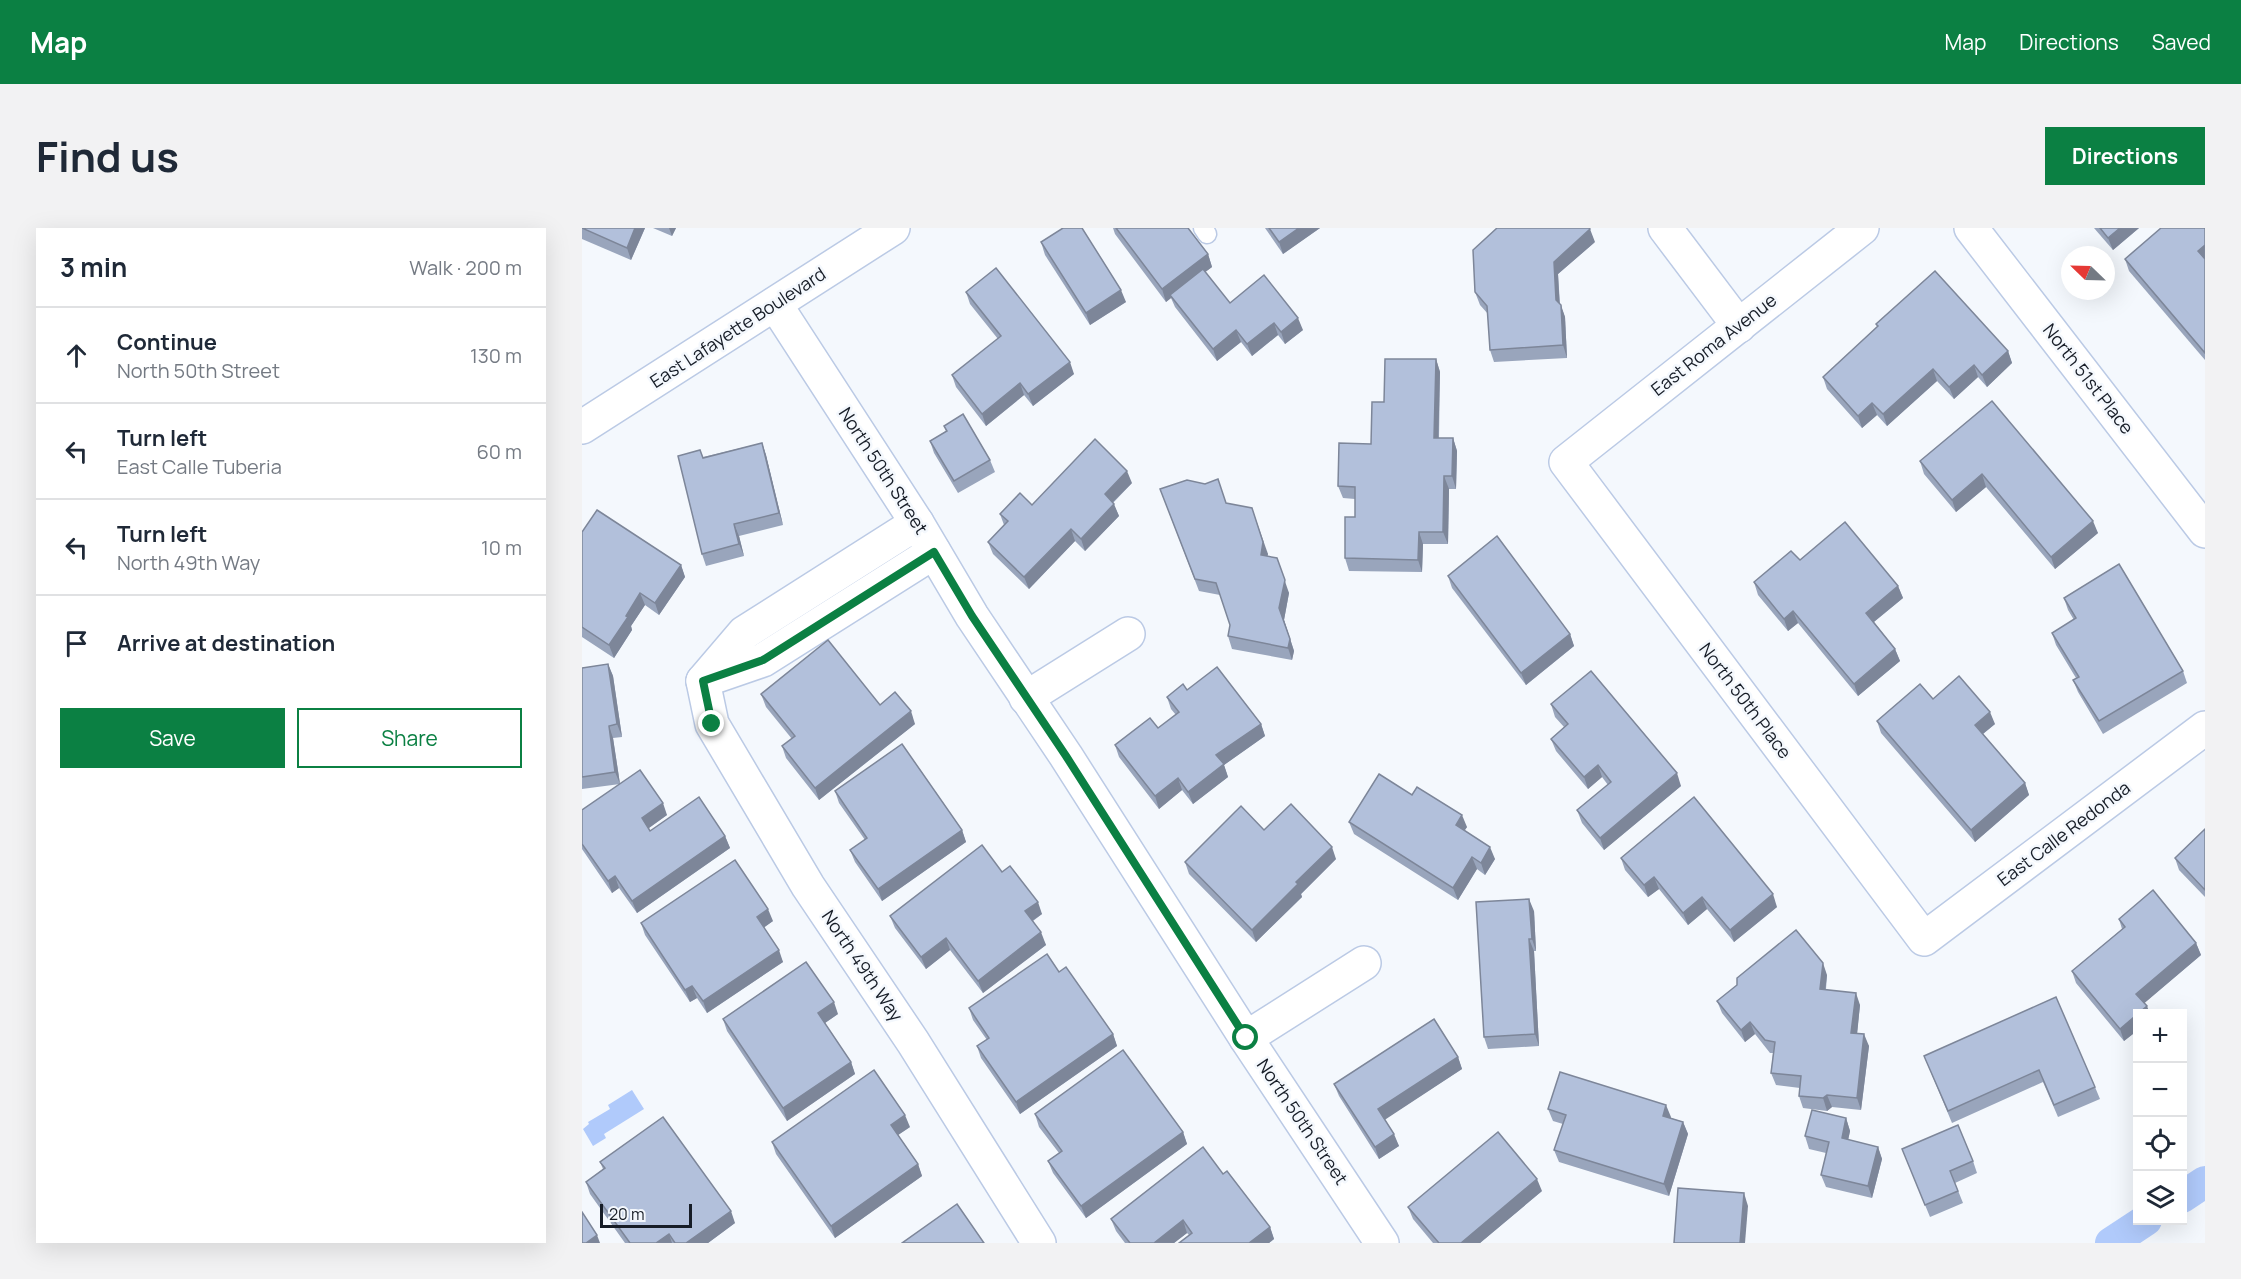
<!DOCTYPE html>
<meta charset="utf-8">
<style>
:root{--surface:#fff;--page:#f2f2f3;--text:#1f2937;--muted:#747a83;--line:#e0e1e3;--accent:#0b8043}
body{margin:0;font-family:Manrope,sans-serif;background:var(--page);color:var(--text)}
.controls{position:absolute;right:18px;bottom:18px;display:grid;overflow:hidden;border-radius:0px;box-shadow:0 6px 24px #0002}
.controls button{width:54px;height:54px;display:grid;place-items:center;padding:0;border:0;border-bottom:2px solid var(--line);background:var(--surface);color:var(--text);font:30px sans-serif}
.compass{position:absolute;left:1479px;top:18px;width:54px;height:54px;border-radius:50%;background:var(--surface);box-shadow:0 6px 24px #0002;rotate:293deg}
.scale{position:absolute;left:18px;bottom:15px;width:92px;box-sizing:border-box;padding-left:6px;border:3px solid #171d27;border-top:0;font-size:16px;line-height:21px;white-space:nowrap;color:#171d27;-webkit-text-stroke:4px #f4f8fd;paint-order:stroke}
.stop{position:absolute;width:18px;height:18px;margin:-14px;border:4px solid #0b8043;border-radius:50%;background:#fff}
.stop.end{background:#0b8043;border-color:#fff;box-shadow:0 2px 6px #0008}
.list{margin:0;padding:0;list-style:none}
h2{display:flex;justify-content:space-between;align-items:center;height:78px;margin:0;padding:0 24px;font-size:26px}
h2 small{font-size:20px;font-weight:400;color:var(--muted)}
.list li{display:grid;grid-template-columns:39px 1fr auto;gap:18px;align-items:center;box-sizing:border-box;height:96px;padding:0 24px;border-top:2px solid var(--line)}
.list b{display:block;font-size:22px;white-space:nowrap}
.list p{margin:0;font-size:20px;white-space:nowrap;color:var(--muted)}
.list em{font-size:20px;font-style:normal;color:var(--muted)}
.actions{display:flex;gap:12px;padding:18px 24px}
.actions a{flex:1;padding:14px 0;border:2px solid var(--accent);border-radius:0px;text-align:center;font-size:21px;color:var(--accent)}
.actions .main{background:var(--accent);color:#fff}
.icon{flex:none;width:33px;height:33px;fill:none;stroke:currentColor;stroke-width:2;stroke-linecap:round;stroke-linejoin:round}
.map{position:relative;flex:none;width:1623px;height:1015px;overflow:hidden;border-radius:0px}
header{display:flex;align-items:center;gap:36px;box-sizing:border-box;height:84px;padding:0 30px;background:var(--accent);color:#fff}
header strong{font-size:28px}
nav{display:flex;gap:33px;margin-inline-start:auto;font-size:21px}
.intro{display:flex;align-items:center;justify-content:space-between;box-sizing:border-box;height:144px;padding:0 36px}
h1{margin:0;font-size:42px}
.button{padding:15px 27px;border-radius:0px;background:var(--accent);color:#fff;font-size:21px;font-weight:700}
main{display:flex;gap:36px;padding:0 36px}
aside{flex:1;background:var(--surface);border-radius:0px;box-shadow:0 6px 24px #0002}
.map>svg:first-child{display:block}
.water{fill:#b0cafb}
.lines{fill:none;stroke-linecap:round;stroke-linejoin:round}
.canal{stroke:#b0cafb;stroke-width:32}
.service-casing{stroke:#bbcae5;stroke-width:21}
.minor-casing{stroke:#bbcae5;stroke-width:36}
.tertiary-casing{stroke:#bbcae5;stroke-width:36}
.service{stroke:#fff;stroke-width:18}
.minor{stroke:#fff;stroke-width:33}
.tertiary{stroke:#fff;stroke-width:33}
.wall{fill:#99a5bc}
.shaded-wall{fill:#7d8699}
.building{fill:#b2c0db;stroke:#7d8699;stroke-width:1.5}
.route{stroke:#0b8043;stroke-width:8}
.labels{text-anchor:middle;stroke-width:5;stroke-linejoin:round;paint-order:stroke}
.street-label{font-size:18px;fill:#171d27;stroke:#f4f8fd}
</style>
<header>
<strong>Map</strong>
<nav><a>Map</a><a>Directions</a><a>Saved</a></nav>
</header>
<div class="intro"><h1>Find us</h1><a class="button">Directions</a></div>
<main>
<aside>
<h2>3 min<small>Walk · 200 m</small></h2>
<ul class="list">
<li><svg class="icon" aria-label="ahead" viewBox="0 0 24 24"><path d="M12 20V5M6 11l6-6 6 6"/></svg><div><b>Continue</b><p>North 50th Street</p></div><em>130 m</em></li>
<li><svg class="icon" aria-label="left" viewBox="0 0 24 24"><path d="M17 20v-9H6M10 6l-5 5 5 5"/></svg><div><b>Turn left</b><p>East Calle Tuberia</p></div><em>60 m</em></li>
<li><svg class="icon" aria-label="left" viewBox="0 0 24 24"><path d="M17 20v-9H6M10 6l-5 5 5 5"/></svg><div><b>Turn left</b><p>North 49th Way</p></div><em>10 m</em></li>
<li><svg class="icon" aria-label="arrive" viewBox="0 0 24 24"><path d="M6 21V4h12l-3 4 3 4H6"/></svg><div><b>Arrive at destination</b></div></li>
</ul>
<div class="actions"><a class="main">Save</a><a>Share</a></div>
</aside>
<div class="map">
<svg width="1623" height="1015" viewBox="0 0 1623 1015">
<rect width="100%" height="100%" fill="#f4f8fd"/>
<polygon class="water" points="50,862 62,881 22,906 24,910 11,918 1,901 7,896 6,894 28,881 26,877"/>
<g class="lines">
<g class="canal">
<polyline points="1600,969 1623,954"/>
<polyline points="1529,1015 1564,992"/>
</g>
<g class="service-casing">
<polyline id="service" points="621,0 625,6"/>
</g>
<g class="minor-casing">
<g id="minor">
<polyline points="1083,0 1157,98"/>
<polyline points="1280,0 984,234 1342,711 1623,500"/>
<polyline points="1389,0 1623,303"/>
<polyline points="193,76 335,295 390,388 484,528 664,810 800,1015"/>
<polyline points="123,452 181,432 352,324"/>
<polyline points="121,453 130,496 226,658 331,814 457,1015"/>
<polyline points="121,453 162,405 335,295"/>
<polyline points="444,470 546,406"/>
<polyline points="664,810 782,735"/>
</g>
</g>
<g class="tertiary-casing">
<polyline id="tertiary" points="0,199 311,0"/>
</g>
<use href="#service" class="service"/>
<use href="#minor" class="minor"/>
<use href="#tertiary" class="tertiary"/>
</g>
<g class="wall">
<polygon points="0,0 63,0 49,32 0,11"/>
<polygon points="71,0 94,0 90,8"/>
<polygon points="531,0 606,0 626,26 630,39 623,44 648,75 721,102 703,116 696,107 670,128 659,114 635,133 593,79 589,70 584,74 533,6"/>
<polygon points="683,0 738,0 701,26"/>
<polygon points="1512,0 1557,0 1531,22"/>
<polygon points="1623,0 1623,132 1547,43 1543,31"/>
<polygon points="459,14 544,74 508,97 463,27"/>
<polygon points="1013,14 976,46 978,76 983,89 985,130 912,134 908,122 906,86 898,77 893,64"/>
<polygon points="384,64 492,146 451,178 442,167 404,198 374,159 370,147 416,111 388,76"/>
<polygon points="1294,96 1426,123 1430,135 1405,159 1396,149 1372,171 1355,153 1305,198 1295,187 1280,200 1245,161 1241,149 1295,99"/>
<polygon points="854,131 858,144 857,210 871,210 875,223 874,261 867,261 866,316 841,316 840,344 767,343 763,330 773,289 773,271 761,270 756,258 789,216 802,174"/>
<polygon points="1410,173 1516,305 1473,341 1404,259 1374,284 1342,246 1338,233"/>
<polygon points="362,198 408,232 413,244 376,265 352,225 348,213 364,203"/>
<polygon points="180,215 184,227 201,297 157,308 162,328 124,338 120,326 121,229"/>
<polygon points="550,255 531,275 537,288 503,323 493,313 447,361 411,326 406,314 422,297 418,286 450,277"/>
<polygon points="578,261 644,275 686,326 685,328 707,365 702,392 712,423 710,432 650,421 646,408 648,397 638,367 617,363"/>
<polygon points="0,304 99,337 103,349 77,387 63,377 49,398 50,402 32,430 0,409"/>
<polygon points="1218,332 1316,358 1321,370 1292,394 1313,421 1318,433 1276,468 1216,395 1206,403 1176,367 1172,354"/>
<polygon points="866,348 988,406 992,418 944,457 870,360"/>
<polygon points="1482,370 1601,443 1605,455 1521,506 1496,464 1491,452 1494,450 1474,417 1470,405 1492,392 1486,382"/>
<polygon points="26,436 31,448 40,509 31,510 38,556 85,587 67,600 68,603 143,608 148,620 55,685 37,660 30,665 0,621 0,582 38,556 0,561 0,440"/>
<polygon points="605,462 679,496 683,508 642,537 646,549 611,576 600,562 577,581 537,529 533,517 576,500 594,487 589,481 585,469"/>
<polygon points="179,466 298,477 333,496 237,572 204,530 200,518 210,511 184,479"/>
<polygon points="1351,471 1413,496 1401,506 1443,555 1447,567 1393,614 1299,505 1295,493"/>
<polygon points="969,476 1099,558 1022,622 1000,595 995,582 1026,557 1020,549 1006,561 974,523 969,511 982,499 973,489"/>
<polygon points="253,563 380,602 384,614 300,673 273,634 268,622 283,612 257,575"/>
<polygon points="830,567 885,599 882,603 913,631 903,647 895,641 876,672 772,606 767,594"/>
<polygon points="1623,601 1623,669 1597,642 1593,630"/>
<polygon points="682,602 754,631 719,666 720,669 674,714 607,646 603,634"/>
<polygon points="1039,630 1195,679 1152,714 1125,681 1106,697 1077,661 1066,669 1043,642"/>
<polygon points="420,644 460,686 451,693 464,717 401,765 368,722 344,741 313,700 308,688"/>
<polygon points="952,683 954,723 952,723 957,818 906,821 902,809"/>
<polygon points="1537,691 1614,715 1619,727 1562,775 1556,786 1556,802 1542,813 1494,755 1490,743 1540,701"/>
<polygon points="191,693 182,699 201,734 125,785 115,770 108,774 63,707 59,695"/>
<polygon points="477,744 531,806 535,818 438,886 399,830 395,818 405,812 391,792 387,780"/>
<polygon points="1245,747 1244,761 1278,777 1275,805 1287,818 1279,882 1250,879 1245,883 1221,880 1217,868 1218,860 1194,857 1189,845 1191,825 1188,825 1173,806 1163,814 1140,785 1135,773"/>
<polygon points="1474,769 1513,859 1518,871 1476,889 1461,854 1370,895 1342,828"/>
<polygon points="256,786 243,795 269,834 273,846 205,893 145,803 141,791"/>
<polygon points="876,829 880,841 803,891 817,918 797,931 757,868 752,856"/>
<polygon points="966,881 1089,889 1089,890 1101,894 1106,906 1087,968 977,934 972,922 981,896 971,893"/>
<polygon points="453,886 601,904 605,916 504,990 471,945 466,933 477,925 457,899"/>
<polygon points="1264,890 1268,903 1266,912 1296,919 1300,931 1290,970 1244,959 1239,947 1244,925 1227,921 1223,908"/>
<polygon points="328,899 316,907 336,936 340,948 253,1010 194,926 190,914"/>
<polygon points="1320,921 1391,933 1395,945 1373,955 1381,975 1348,989"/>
<polygon points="18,934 153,995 126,1015 43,1015 8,966 4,954 21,941"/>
<polygon points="641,946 688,999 692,1011 687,1015 597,1015 607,1007 605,1005 592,1015 543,1015 534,1003 529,991"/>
<polygon points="960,963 898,1015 851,1015 831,991 826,979"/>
</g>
<g class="shaded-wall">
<polygon points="53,0 63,0 49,32 45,20"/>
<polygon points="87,0 94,0 90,8"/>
<polygon points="717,0 738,0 701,26 697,14"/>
<polygon points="1538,0 1557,0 1531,22 1526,10"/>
<polygon points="1008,1 1013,14 976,46 978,84 974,72 972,34"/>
<polygon points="1623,17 1623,33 1616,23"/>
<polygon points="626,26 630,39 590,69 588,67 589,70 584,74 580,61"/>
<polygon points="539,62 544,74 508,97 504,85"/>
<polygon points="979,77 983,89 985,130 981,117"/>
<polygon points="716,90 721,102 703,116 699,104"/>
<polygon points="692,95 696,107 670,128 665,116"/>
<polygon points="654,102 659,114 635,133 631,121"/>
<polygon points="1426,123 1430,135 1405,159 1400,147"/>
<polygon points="854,131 858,144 856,223 852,210"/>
<polygon points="488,134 492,146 451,178 446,166"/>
<polygon points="1392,137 1396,149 1372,171 1367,159"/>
<polygon points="1351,141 1355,153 1305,198 1301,186"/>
<polygon points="438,155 442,167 404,198 400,186"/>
<polygon points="1290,175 1295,187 1280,200 1276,188"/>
<polygon points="871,210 875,223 874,261 870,248"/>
<polygon points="180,215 184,227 201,297 197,285"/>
<polygon points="545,243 550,255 527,278 523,266"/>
<polygon points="1400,246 1404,259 1374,284 1370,272"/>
<polygon points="862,248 867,261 866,316 861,304"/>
<polygon points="532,276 537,288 503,323 499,311"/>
<polygon points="674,292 686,326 683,339 679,327"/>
<polygon points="1511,293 1516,305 1473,341 1469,329"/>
<polygon points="152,296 157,308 162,328 157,316"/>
<polygon points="489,301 493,313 447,361 442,349"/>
<polygon points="837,304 841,316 840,344 836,332"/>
<polygon points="695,330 707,365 702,392 712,423 710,432 706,420 697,380"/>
<polygon points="99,337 103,349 77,387 73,375"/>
<polygon points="1316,358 1321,370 1288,397 1284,385"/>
<polygon points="58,365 63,377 49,398 50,402 32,430 27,417 44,388"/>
<polygon points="1211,383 1216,395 1206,403 1202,391"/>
<polygon points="988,406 992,418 944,457 939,445"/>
<polygon points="1313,421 1318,433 1276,468 1272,456"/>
<polygon points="26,436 31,448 40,509 35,496"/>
<polygon points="329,483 333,496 237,572 233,560"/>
<polygon points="1408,484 1413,496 1397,509 1393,497"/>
<polygon points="679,496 683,508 642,537 646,549 611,576 606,564 634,527"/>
<polygon points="27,498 31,510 38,556 33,544"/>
<polygon points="1016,537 1020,549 1006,561 1002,549"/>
<polygon points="1095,545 1099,558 1022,622 1018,610"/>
<polygon points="596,550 600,562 577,581 573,568"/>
<polygon points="1443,555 1447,567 1393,614 1389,602"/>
<polygon points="81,575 85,587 64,602 60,590"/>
<polygon points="880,587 885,599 878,609 874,597"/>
<polygon points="380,602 384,614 300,673 296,661"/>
<polygon points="143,608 148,620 55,685 50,673"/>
<polygon points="750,619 754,631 719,666 720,669 674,714 670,702 714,654"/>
<polygon points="908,619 913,631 903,647 899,635"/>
<polygon points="890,629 895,641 876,672 871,660"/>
<polygon points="33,648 37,660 30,665 26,653"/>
<polygon points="1072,649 1077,661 1066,669 1062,657"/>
<polygon points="1191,666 1195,679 1152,714 1148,702"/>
<polygon points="1120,669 1125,681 1106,697 1101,685"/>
<polygon points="947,671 952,683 954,723 950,711"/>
<polygon points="456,674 460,686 447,695 443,683"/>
<polygon points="186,681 191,693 180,701 175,689"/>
<polygon points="459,704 464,717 401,765 396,753"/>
<polygon points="364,710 368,722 344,741 339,729"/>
<polygon points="947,711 952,723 957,818 953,806"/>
<polygon points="1614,715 1619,727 1559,778 1554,766"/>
<polygon points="197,722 201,734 125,785 121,773"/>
<polygon points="1241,735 1245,747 1242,773 1238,761"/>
<polygon points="110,758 115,770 108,774 103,762"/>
<polygon points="1274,765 1278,777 1274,817 1269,805"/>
<polygon points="252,774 256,786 240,797 236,785"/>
<polygon points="1565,778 1568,786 1556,786"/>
<polygon points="1556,786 1556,802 1542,813 1538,801"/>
<polygon points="1168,794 1173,806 1163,814 1159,802"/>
<polygon points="531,806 535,818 438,886 434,874"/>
<polygon points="1282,806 1287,818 1279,882 1275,870"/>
<polygon points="876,829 880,841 801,893 796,881"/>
<polygon points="269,834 273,846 205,893 201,880"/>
<polygon points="1245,867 1250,879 1245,883 1241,870"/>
<polygon points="1084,877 1089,889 1085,900 1081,888"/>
<polygon points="323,887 328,899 313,909 309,897"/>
<polygon points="1264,890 1268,903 1264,922 1260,910"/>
<polygon points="1101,894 1106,906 1087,968 1082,956"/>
<polygon points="601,904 605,916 504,990 499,978"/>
<polygon points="812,906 817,918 797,931 793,919"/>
<polygon points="1296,919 1300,931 1290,970 1286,958"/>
<polygon points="336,936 340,948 253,1010 249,998"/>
<polygon points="955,951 960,963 898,1015 879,1015"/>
<polygon points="1162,965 1166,978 1163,1015 1158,1015"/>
<polygon points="149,983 153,995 126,1015 104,1015"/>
<polygon points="601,992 605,1005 592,1015 572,1015"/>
<polygon points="688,999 692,1011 687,1015 667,1015"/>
<polygon points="87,1006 90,1015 74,1015"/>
<polygon points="15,1007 18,1015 4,1015"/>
</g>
<g class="building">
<polygon points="0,0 53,0 45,20"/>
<polygon points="481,0 500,0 539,62 504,85 459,14"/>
<polygon points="534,0 606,0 626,26 580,61"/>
<polygon points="687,0 717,0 697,14"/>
<polygon points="915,0 1007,0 1008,1 972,34 974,72 979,77 981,117 908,122 905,78 893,64 891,22"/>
<polygon points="1518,0 1538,0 1526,10"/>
<polygon points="1579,0 1623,0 1623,17 1616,23 1623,31 1623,125 1543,31"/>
<polygon points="414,40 488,134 446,166 438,155 400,186 370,147 419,108 384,64"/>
<polygon points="621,41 648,75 682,47 716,90 699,104 692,95 665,116 654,102 631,121 588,67"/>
<polygon points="1353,43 1426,123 1400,147 1392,137 1367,159 1351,141 1301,186 1290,175 1276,188 1241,149 1296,98 1294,96"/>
<polygon points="803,131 854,131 852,210 871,210 870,248 862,248 861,304 837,304 836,332 763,330 763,289 773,289 773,259 756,258 757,215 789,216 790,174 802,174"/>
<polygon points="1410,173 1511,293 1469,329 1400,246 1370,272 1338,233"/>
<polygon points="381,186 408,232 372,253 348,213 365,203 362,198"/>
<polygon points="513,211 545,243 523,266 532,276 499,311 489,301 442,349 406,314 426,293 418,286 438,265 450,277"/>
<polygon points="180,215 197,285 152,296 157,316 120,326 96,228 118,222 121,230"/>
<polygon points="636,251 644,275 670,280 681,314 679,327 695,330 703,352 697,380 708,411 706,420 646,408 648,397 634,355 613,351 578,261 605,252 623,256"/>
<polygon points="15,282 99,337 73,375 58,365 44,388 46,389 27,417 0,399 0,304"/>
<polygon points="1263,294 1316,358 1284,385 1313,421 1272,456 1211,383 1202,391 1172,354 1209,323 1218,332"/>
<polygon points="915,308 988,406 939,445 866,348"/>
<polygon points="1537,336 1601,443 1517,493 1491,452 1497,449 1470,405 1494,390 1482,370"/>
<polygon points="246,412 298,477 313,464 329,483 233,560 200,518 213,508 179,466"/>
<polygon points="26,436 35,496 27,498 33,544 0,549 0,440"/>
<polygon points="635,439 679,496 634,527 642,536 606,564 596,550 573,568 533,517 568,490 576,500 597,484 585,469 601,456 605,462"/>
<polygon points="1009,443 1095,545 1018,610 995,582 1029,554 1016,537 1002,549 969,511 986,496 969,476"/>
<polygon points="1377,448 1408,484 1393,497 1443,555 1389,602 1295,493 1338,456 1351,471"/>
<polygon points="320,516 380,602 296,661 268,622 285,610 253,563"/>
<polygon points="58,542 81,575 60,590 68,603 117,569 143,608 50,673 33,648 26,653 0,616 0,582"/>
<polygon points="797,546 830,567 835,559 880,587 874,597 908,619 899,635 890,629 871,660 767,594"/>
<polygon points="1112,569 1191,666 1148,702 1120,669 1101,685 1072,649 1062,657 1039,630"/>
<polygon points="709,576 750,619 714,654 716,656 670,702 603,634 659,578 682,602"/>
<polygon points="1623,601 1623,662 1593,630"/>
<polygon points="400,617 420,644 428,638 456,674 443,683 459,704 396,753 364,710 339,729 308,688"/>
<polygon points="153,632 186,681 175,689 197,722 121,773 110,758 103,762 59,695"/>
<polygon points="1571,662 1614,715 1554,766 1565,778 1538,801 1490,743 1543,699 1537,691"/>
<polygon points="947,671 950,711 947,711 953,806 902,809 894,674"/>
<polygon points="1214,702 1241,735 1238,761 1274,765 1269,805 1282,806 1275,870 1245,867 1241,870 1217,868 1219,848 1189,845 1193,814 1183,812 1168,794 1159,802 1135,773 1155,757 1155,750"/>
<polygon points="465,726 477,744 484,739 531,806 434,874 395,818 407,810 387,780"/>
<polygon points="224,734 252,774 236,785 269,834 201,880 141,791"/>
<polygon points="1474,769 1513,859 1472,877 1457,842 1366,883 1342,828"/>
<polygon points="852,791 876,829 796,881 812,906 793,919 752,856"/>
<polygon points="541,822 601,904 499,978 466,933 480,923 453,886"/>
<polygon points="292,842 323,887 309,897 336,936 249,998 190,914"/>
<polygon points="978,844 1084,877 1081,888 1101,894 1082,956 972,922 984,887 966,881"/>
<polygon points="1230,882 1264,890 1260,910 1296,919 1286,958 1239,947 1247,914 1223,908"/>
<polygon points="81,889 149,983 104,1015 93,1015 87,1006 74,1015 48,1015 4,954 23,940 18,934"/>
<polygon points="1376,897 1391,933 1368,943 1376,963 1343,977 1320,921"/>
<polygon points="916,904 955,951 879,1015 857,1015 826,979"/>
<polygon points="621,919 641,946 645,943 688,999 667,1015 597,1015 610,1005 601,992 572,1015 548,1015 529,991"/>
<polygon points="1096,960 1162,965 1158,1015 1092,1015"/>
<polygon points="375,976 402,1015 320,1015"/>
<polygon points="0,984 15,1007 4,1015 0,1015"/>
</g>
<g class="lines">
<polyline class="route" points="130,496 121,453 181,432 352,324 390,388 484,528 664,810"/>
</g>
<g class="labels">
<g class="street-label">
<text transform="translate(156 100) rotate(-33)" y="6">East Lafayette Boulevard</text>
<text transform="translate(1132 117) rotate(-38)" y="6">East Roma Avenue</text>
<text transform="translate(1506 151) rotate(52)" y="6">North 51st Place</text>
<text transform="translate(301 243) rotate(57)" y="6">North 50th Street</text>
<text transform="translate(1163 473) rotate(53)" y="6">North 50th Place</text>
<text transform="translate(1482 606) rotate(-37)" y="6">East Calle Redonda</text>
<text transform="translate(280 738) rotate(56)" y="6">North 49th Way</text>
<text transform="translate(720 894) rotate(56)" y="6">North 50th Street</text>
</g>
</g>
</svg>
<div class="controls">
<button>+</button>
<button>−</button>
<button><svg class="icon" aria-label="locate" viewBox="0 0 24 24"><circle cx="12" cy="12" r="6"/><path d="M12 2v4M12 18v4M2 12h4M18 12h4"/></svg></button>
<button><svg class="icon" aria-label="layers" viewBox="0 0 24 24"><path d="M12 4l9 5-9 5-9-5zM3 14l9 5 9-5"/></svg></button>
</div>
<svg class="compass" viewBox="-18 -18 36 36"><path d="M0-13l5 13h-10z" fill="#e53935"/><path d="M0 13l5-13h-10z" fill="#747a83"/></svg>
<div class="scale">20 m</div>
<div class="stop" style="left:664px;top:810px"></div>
<div class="stop end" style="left:130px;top:496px"></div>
</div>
</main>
